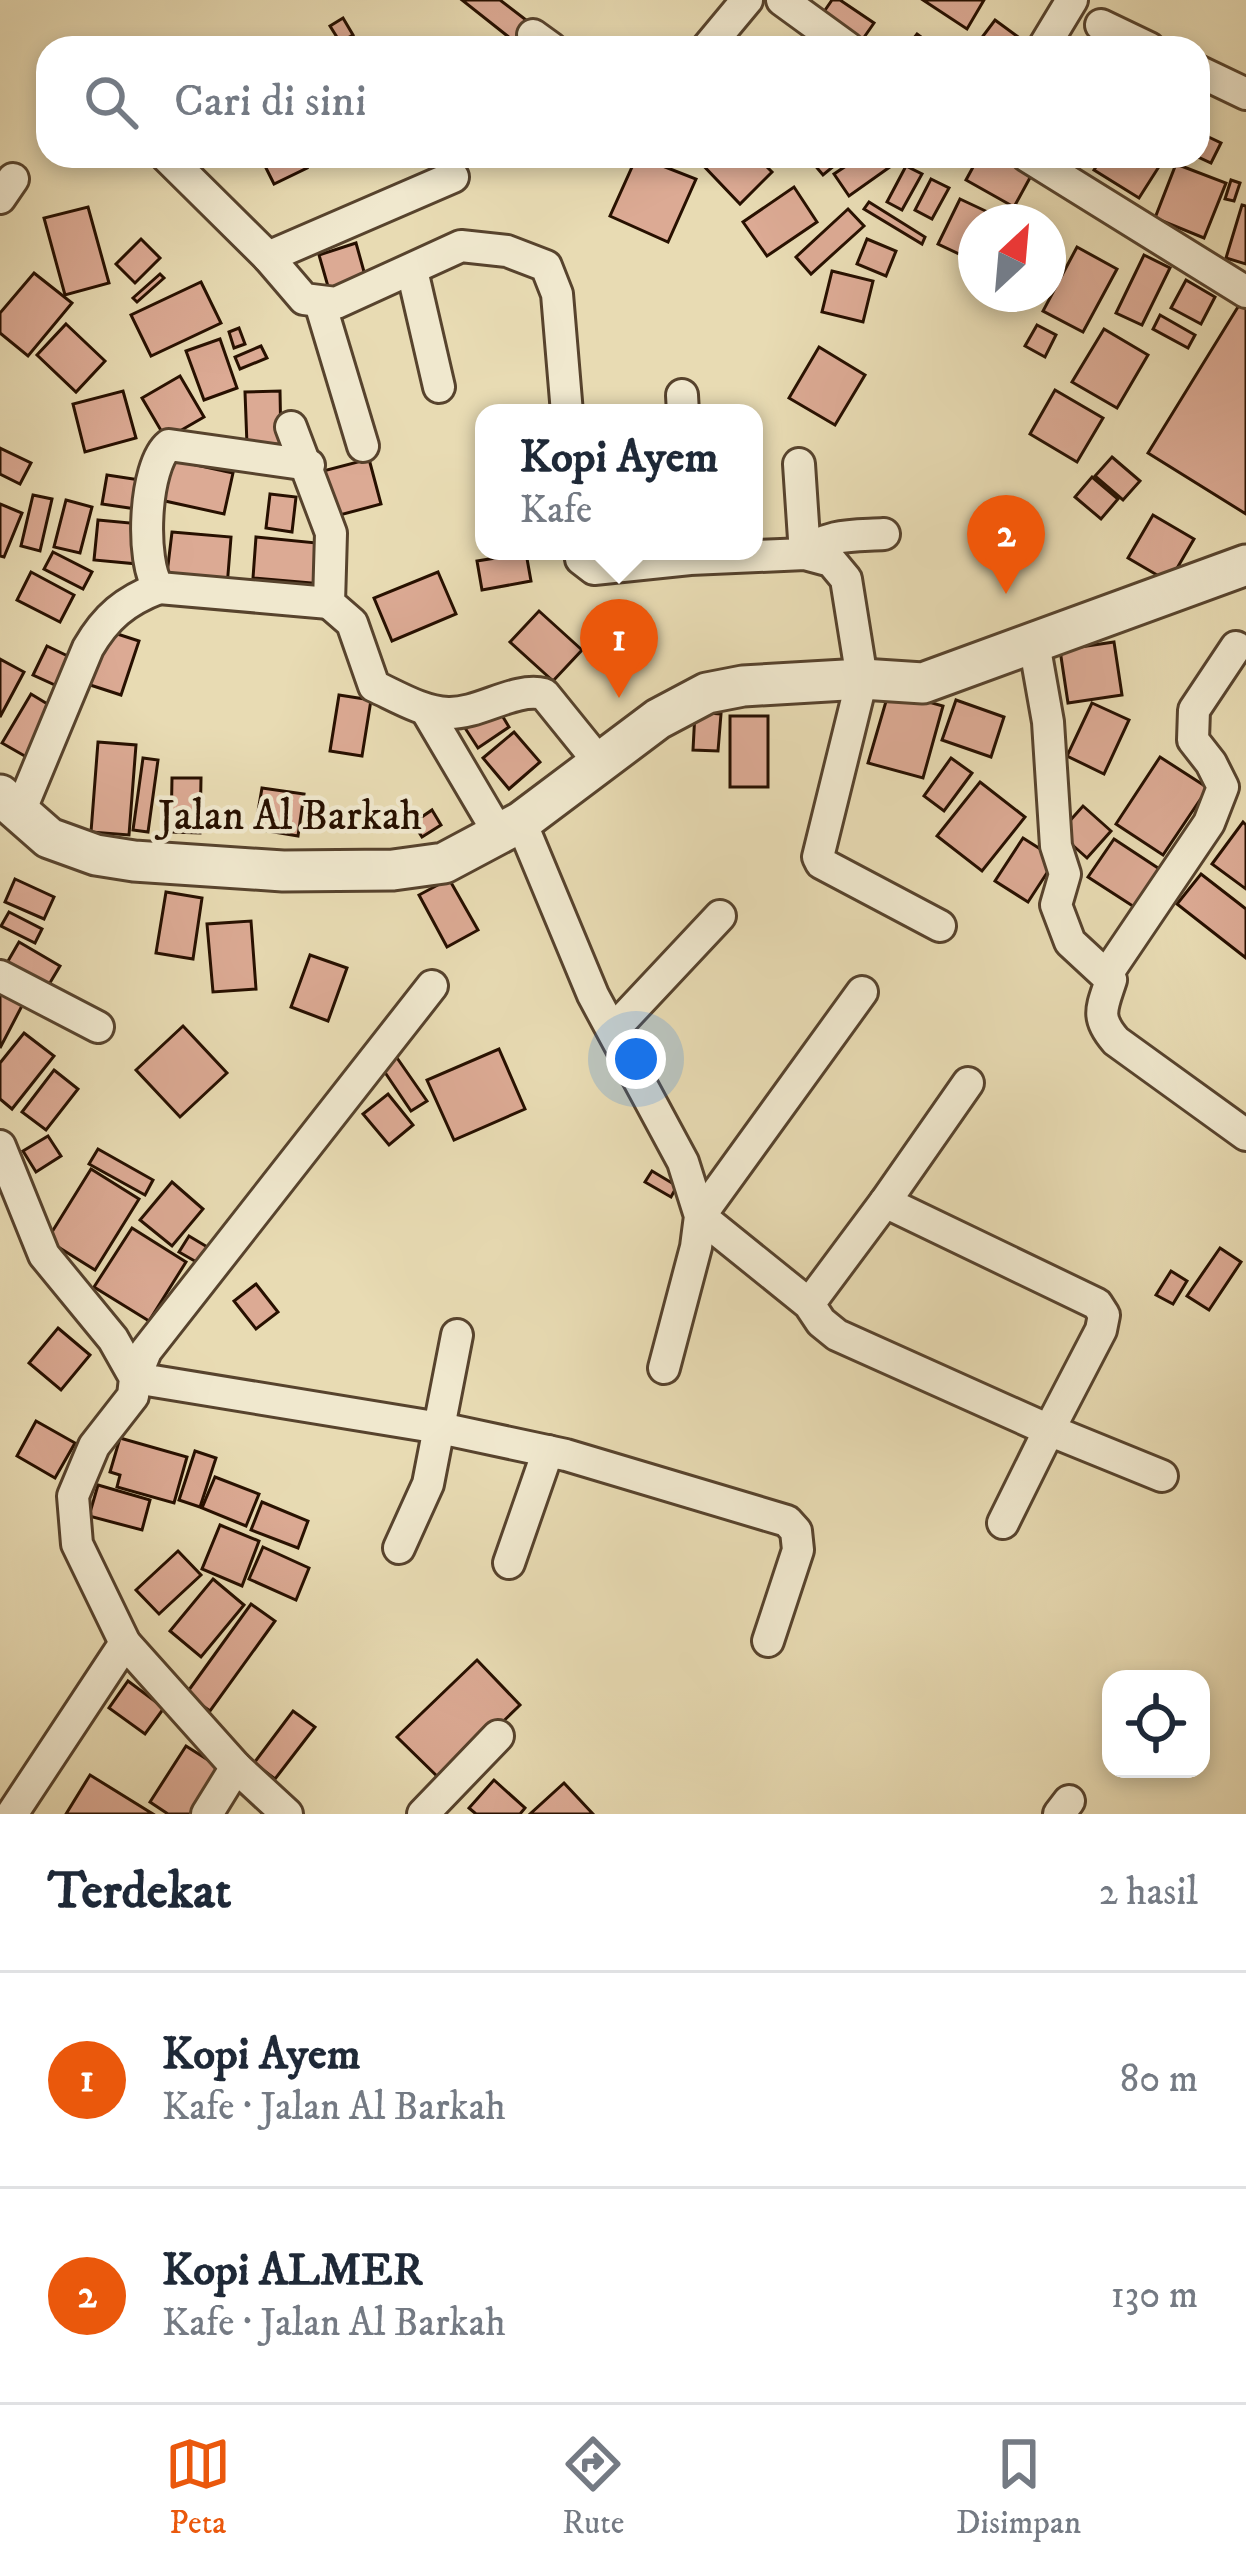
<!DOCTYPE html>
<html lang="id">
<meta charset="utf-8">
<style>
:root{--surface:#fff;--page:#f6f6f7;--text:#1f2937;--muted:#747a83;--line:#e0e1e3;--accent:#ea580c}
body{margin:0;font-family:"IM FELL DW Pica",serif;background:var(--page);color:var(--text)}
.controls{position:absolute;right:36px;bottom:36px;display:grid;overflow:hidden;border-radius:24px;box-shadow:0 6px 18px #0003}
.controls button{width:108px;height:108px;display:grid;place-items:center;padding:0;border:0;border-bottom:3px solid var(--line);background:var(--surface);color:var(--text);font:60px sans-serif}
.compass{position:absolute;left:958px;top:204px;width:108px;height:108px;border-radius:50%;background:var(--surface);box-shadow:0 6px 18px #0003;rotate:26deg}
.you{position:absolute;left:636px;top:1059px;width:42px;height:42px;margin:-30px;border:9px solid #fff;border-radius:50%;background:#1a73e8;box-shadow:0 0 0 18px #1a73e833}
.badge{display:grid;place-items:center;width:78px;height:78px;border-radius:50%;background:var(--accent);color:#fff;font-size:39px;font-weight:700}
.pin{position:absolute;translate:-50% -99px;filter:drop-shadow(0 3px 6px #0008)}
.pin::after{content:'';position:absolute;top:63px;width:42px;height:36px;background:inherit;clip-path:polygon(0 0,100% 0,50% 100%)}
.popup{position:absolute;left:475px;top:404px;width:288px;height:156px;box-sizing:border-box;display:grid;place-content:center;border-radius:24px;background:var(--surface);filter:drop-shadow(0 3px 9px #0005);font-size:39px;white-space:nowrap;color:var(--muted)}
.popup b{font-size:45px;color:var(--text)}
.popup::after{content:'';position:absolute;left:50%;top:100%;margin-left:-24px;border:24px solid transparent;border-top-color:var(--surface)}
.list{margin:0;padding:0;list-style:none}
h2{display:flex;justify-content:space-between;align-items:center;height:156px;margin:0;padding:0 48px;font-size:51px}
h2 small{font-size:39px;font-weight:400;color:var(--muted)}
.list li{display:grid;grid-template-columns:78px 1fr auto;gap:36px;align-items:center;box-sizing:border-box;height:216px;padding:0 48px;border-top:3px solid var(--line)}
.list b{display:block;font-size:45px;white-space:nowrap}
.list p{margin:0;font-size:39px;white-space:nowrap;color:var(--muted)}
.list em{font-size:39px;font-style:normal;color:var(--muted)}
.icon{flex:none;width:66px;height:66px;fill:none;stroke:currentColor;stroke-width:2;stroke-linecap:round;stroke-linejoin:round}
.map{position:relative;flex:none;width:1246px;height:1814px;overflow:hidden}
.search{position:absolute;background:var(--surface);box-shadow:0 6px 18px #0003;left:36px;right:36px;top:36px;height:132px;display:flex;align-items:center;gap:30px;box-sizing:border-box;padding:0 42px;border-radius:36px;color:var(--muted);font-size:45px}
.sheet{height:588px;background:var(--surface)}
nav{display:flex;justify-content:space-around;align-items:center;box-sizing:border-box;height:168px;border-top:3px solid var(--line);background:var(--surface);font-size:33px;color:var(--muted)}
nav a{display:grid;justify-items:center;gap:6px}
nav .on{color:var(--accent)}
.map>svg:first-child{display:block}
.building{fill:#dcaa94;stroke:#271000;stroke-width:3}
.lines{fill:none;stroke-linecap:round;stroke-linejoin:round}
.minor-casing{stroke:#57432d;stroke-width:36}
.tertiary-casing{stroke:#57432d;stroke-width:45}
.minor{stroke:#f0e8ce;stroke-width:30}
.tertiary{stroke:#f0e8ce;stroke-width:39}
.labels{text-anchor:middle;stroke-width:9;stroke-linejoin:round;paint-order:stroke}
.street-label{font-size:42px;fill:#271000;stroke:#f0e8ce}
</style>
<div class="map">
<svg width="1246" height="1814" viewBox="0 0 1246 1814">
<rect width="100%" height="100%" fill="#e8dbb3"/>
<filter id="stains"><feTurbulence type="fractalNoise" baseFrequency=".00167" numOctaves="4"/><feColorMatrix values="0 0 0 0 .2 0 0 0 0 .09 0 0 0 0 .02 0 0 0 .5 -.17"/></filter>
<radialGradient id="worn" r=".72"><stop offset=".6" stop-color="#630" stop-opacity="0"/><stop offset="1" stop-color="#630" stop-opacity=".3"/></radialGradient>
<g class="building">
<polygon points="462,0 500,0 530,23 515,42"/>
<polygon points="832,0 840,0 874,23 858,46 819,19"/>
<polygon points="923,0 984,0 967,29"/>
<polygon points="343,18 353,35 340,42 330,26"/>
<polygon points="995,20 1025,42 1021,48 974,48"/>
<polygon points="917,34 936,48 906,48"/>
<polygon points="1198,132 1221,143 1211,163 1196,156"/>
<polygon points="260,156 301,156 307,168 274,184"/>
<polygon points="637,156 696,179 668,242 610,216"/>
<polygon points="702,156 756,156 772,172 740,204 698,160"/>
<polygon points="807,156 846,156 823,175"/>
<polygon points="861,156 899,156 901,159 849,196 834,174"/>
<polygon points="979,156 1000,156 1032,174 1014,207 966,180"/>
<polygon points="1103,156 1146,156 1160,165 1139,198 1094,170"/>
<polygon points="1176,164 1226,183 1204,238 1155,218"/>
<polygon points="906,166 922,174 902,210 887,202"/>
<polygon points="931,179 949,188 932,219 915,210"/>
<polygon points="1231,180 1240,183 1234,201 1225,199"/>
<polygon points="794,187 817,222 767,256 743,222"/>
<polygon points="960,199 1009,222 976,222 976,262 938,244"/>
<polygon points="869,202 925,237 922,244 864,209"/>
<polygon points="1242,205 1246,206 1246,264 1226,258"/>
<polygon points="88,207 109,283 65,295 44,218"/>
<polygon points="848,209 864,226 811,274 796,257"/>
<polygon points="141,239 160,258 135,283 116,264"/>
<polygon points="867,239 896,251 886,276 857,264"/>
<polygon points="356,243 368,286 331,297 319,255"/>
<polygon points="1077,247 1117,269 1083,332 1043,311"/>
<polygon points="1144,255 1170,268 1142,325 1116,313"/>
<polygon points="832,271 873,281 863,322 822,312"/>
<polygon points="34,273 72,303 28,356 0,333 0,313"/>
<polygon points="160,274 164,278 137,302 133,298"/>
<polygon points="1186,280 1215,297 1201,324 1171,308"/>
<polygon points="201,282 221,323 151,356 131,315"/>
<polygon points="1241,302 1246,305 1246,514 1148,453"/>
<polygon points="1160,315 1195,335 1188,348 1153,329"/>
<polygon points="66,324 105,361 76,392 37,355"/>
<polygon points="1037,325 1056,335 1045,357 1025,346"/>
<polygon points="239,328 245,344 234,348 229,332"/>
<polygon points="1104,329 1148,355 1117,408 1072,382"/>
<polygon points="220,339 237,388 204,400 186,351"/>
<polygon points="261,346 267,358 240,369 235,357"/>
<polygon points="819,347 865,375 835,425 789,398"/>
<polygon points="180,376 204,417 166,439 142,398"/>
<polygon points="1055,390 1103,418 1077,462 1030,434"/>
<polygon points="123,391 136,438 85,452 73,404"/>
<polygon points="280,391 281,444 247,445 245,392"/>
<polygon points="0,448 31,463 20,484 0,474"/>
<polygon points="1112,457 1140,481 1123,500 1095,476"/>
<polygon points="164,458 233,473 224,514 156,499"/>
<polygon points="369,459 381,504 336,516 323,471"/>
<polygon points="107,475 140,480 136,509 102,504"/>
<polygon points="1092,477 1118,499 1101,519 1075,497"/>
<polygon points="270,494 296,497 292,532 266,528"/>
<polygon points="33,495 52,499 40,551 21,546"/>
<polygon points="66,500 92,507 80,553 54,547"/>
<polygon points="0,504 22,513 4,557 0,556"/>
<polygon points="1153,515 1194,539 1169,582 1128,558"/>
<polygon points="98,520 141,524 138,564 94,560"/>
<polygon points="172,532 231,537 227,587 166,582"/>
<polygon points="256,537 327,544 323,584 253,578"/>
<polygon points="53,552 92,572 83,589 44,569"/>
<polygon points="526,553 531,581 482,590 477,561"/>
<polygon points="31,572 74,595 60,622 17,600"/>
<polygon points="438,572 456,614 392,641 374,598"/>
<polygon points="539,611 582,650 553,681 510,642"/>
<polygon points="102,629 139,641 121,695 84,683"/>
<polygon points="1114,642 1122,695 1068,703 1060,650"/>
<polygon points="47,646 80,662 66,690 33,675"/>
<polygon points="0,659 24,672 0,717"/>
<polygon points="889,691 943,706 923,778 868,763"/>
<polygon points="31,694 59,711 30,759 2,743"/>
<polygon points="339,695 371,700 362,756 330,751"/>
<polygon points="956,700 1004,717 991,757 942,740"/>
<polygon points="1092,703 1129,720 1104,774 1067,756"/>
<polygon points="497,707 509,727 478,748 465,728"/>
<polygon points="695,712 721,714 718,751 693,750"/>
<rect x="730" y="716" width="38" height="71"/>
<polygon points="514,732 540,762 509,789 483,758"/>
<polygon points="98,742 136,745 129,835 91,832"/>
<polygon points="1160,757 1208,788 1163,855 1116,824"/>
<polygon points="143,758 158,760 148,832 133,830"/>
<polygon points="951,758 972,773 944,811 924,796"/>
<polygon points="172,778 201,778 200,833 171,832"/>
<polygon points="980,782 1025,817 982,871 937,836"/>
<polygon points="262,788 304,794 298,836 255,829"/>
<polygon points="1083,806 1111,831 1087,858 1059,833"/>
<polygon points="432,810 441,825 422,837 413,823"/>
<polygon points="1243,822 1246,825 1246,889 1212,864"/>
<polygon points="1023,838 1056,859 1028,902 995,881"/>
<polygon points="1114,839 1167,874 1142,912 1088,877"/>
<polygon points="1201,874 1246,909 1246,958 1177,904"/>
<polygon points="15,879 54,897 44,919 5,902"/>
<polygon points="449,879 478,930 447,947 419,895"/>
<polygon points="166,892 202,898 193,959 156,953"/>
<polygon points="9,912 42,929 35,943 1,926"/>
<polygon points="251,921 256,989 213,992 207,924"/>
<polygon points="19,942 60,966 45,991 4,968"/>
<polygon points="310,955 347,968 328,1021 291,1007"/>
<polygon points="0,990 24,1002 0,1048"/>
<polygon points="183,1026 227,1073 180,1117 136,1070"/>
<polygon points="24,1033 54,1056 12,1109 0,1099 0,1063"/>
<polygon points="499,1049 525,1109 454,1140 427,1080"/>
<polygon points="395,1055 427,1101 411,1111 380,1065"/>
<polygon points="54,1070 78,1089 46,1130 22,1112"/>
<polygon points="388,1094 413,1125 389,1145 363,1114"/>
<polygon points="48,1136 61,1156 36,1172 23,1151"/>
<polygon points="98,1149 153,1180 145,1195 89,1164"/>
<polygon points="91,1169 139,1199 95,1270 47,1240"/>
<polygon points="652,1171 677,1186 671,1197 645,1182"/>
<polygon points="172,1182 203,1209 172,1246 140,1220"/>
<polygon points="132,1228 186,1262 149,1321 94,1287"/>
<polygon points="189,1236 209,1248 200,1264 179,1252"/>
<polygon points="1220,1248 1241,1262 1209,1310 1187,1296"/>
<polygon points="1171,1271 1187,1281 1173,1304 1156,1295"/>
<polygon points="256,1284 278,1312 256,1329 234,1301"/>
<polygon points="58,1328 90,1355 61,1390 29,1363"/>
<polygon points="36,1421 75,1443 55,1478 17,1456"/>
<polygon points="120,1438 187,1457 174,1503 117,1487 120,1475 110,1472"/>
<polygon points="195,1451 216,1458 200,1507 179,1500"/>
<polygon points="215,1477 259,1494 246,1526 202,1508"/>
<polygon points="98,1485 150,1500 142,1530 89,1516"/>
<polygon points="262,1502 308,1521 298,1548 251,1530"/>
<polygon points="220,1525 259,1541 242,1586 202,1569"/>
<polygon points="263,1547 309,1568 296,1600 249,1579"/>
<polygon points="178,1551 201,1575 159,1614 136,1590"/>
<polygon points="213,1579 244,1605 201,1657 170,1631"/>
<polygon points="251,1604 275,1621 210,1711 186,1694"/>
<polygon points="477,1660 520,1705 442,1781 397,1737"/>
<polygon points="128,1681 164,1708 145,1734 109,1708"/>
<polygon points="293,1711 315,1727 275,1779 254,1763"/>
<polygon points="186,1746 227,1772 200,1814 168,1814 150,1802"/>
<polygon points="90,1775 153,1814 66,1814"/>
<polygon points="494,1780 525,1808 520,1814 476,1814 469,1808"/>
<polygon points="564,1783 593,1814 530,1814"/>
</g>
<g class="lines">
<g class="minor-casing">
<g id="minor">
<polyline points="782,0 848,48"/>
<polyline points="1101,25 1149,48"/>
<polyline points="533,35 551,48"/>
<polyline points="707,48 747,0"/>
<polyline points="1043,48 1072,0"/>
<polyline points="1198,71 1246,94"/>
<polyline points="166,156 268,257 304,299 336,303 461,246 507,251 546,266 557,294 567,413"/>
<polyline points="1027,156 1246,292"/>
<polyline points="0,198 13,179"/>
<polyline points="268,257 453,177"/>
<polyline points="412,270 439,387"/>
<polyline points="320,303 363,446"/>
<polyline points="682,395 683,413"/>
<path d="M 291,427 L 331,533 L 329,603 L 352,623 L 374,686 C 398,697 422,712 448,713 C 480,714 514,687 544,694 L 599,762"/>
<path d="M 799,464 L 805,554 C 827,533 855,536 884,534"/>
<path d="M 309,465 L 169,445 C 144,465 140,563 159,588 L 329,603"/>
<polyline points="580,551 581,559 594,569 690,559 805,554 831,561 846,579 862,679 818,857 821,863 940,926"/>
<path d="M 1034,643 L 1048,722 L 1056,846 L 1065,874 L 1056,905 L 1070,942 L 1111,980 C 1102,1008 1095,1017 1116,1041 L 1246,1135"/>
<polyline points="426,710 499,834"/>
<path d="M 19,814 L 88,648 C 106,617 125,601 159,588"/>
<polyline points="521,822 593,995 683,1162 700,1216 696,1247 664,1368"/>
<polyline points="1107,974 1209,823 1223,787 1211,763 1193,740 1194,710 1236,647"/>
<polyline points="0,976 98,1027"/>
<polyline points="432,986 146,1351 135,1378 440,1428 566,1455 787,1521 796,1531 798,1550 768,1641"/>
<polyline points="613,1030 720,916"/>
<polyline points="0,1146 44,1255 113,1339 135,1378 133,1396 94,1446 73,1496 77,1544 125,1643 236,1767 287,1814"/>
<polyline points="885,1202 968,1083"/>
<polyline points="809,1304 885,1202 1097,1304 1104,1315 1101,1330 1049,1430 837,1335 821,1322 809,1304 700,1216 862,992"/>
<polyline points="1003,1523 1049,1430 1162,1476"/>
<polyline points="399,1548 428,1484 457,1335"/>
<polyline points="509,1563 548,1451"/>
<polyline points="12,1814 125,1643"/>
<polyline points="207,1814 236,1767"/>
<polyline points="423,1814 498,1736"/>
<polyline points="1059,1814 1069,1801"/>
</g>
</g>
<g class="tertiary-casing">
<polyline id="tertiary" points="0,795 49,838 96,855 134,861 283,871 393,870 444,863 521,822 658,719 707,693 743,686 862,679 923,683 1246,565"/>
</g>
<use href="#minor" class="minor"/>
<use href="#tertiary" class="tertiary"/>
</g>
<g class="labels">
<g class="street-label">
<text x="290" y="829">Jalan Al Barkah</text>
</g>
</g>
<rect width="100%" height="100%" filter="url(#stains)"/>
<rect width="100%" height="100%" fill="url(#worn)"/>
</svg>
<div class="controls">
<button><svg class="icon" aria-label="locate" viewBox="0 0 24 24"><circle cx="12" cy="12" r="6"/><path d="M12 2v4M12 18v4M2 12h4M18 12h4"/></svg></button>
</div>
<svg class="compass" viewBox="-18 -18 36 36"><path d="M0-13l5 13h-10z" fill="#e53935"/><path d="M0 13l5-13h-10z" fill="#747a83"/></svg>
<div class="you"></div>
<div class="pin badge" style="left:619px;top:698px">1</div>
<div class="popup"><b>Kopi Ayem</b>Kafe</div>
<div class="pin badge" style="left:1006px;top:594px">2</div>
<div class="search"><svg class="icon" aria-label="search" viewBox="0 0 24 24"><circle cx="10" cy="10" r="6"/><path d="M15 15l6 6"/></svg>Cari di sini</div>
</div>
<section class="sheet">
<h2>Terdekat<small>2 hasil</small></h2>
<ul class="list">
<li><span class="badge">1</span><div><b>Kopi Ayem</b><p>Kafe · Jalan Al Barkah</p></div><em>80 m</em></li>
<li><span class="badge">2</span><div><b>Kopi ALMER</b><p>Kafe · Jalan Al Barkah</p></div><em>130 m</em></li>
</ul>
</section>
<nav>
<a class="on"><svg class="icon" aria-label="map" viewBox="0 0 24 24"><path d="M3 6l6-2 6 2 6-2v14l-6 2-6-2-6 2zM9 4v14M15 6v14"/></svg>Peta</a>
<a><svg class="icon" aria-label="directions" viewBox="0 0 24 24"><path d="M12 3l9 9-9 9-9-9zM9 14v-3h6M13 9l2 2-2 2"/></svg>Rute</a>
<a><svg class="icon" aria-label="saved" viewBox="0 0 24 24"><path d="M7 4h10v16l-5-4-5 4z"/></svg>Disimpan</a>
</nav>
